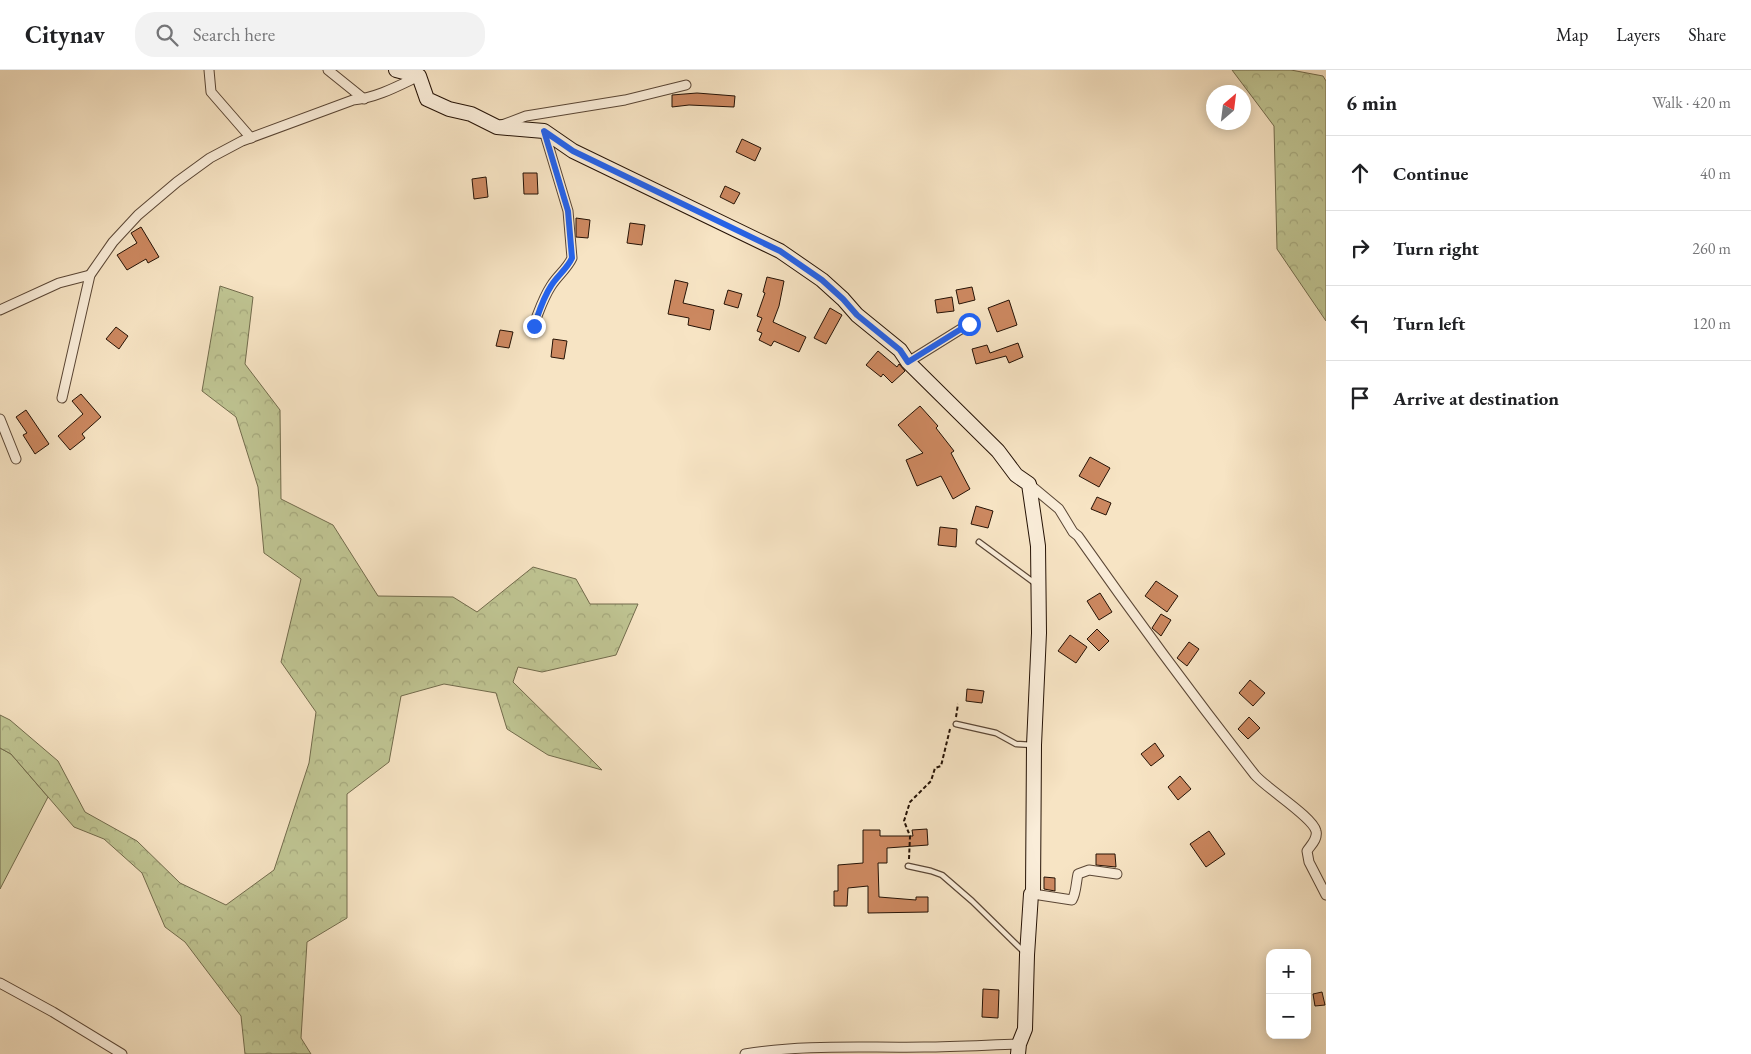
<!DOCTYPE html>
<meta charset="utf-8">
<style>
:root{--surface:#fff;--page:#f2f2f2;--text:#202124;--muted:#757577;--line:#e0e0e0}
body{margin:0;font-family:"EB Garamond",serif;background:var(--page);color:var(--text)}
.controls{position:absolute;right:15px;bottom:15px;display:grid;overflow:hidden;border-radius:10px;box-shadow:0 2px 12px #0003}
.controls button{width:45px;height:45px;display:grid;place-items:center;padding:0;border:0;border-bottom:1px solid var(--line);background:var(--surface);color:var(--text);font:25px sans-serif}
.compass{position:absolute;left:1206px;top:15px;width:45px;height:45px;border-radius:50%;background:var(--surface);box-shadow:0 2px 12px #0003;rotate:28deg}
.stop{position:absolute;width:15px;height:15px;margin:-11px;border:4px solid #2563eb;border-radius:50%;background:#fff}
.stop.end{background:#2563eb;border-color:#fff;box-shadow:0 1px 5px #0008}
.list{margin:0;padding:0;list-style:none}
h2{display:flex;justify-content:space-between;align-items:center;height:65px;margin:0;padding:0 20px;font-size:21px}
h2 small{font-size:16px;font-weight:400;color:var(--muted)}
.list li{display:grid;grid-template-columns:32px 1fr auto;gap:15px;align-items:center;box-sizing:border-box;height:75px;padding:0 20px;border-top:1px solid var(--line)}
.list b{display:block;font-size:19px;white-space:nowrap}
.list em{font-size:16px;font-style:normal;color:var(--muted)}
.icon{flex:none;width:28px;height:28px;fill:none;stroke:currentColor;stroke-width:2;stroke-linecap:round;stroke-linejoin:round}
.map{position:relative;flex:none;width:1326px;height:984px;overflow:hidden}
header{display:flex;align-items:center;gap:30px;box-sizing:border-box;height:70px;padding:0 25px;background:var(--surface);border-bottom:1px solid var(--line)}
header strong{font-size:24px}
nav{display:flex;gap:28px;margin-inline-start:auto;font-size:18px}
.search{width:350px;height:45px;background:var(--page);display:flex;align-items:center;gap:12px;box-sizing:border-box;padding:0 18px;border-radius:20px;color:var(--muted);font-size:19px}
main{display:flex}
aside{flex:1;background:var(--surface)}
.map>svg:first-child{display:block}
.green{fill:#bfc492;stroke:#726b4c}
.forest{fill:url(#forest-crowns);stroke:#726b4c}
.building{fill:#cc8860;stroke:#251205}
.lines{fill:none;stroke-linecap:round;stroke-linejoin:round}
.lane-casing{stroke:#5a4635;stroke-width:7}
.street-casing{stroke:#5a4635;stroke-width:11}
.secondary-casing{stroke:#251205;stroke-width:16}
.path{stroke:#251205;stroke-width:2;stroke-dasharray:4 2.5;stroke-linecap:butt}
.lane{stroke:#faedd9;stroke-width:4.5}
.street{stroke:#faedd9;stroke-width:9}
.secondary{stroke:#faedd9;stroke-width:14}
.route{stroke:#2563eb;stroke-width:6}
</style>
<header>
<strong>Citynav</strong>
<div class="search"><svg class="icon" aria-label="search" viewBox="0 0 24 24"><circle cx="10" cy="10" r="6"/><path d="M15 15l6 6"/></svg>Search here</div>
<nav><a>Map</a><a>Layers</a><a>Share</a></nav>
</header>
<main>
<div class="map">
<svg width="1326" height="984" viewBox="0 0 1326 984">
<defs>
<pattern id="forest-crowns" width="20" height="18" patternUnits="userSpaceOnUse" patternTransform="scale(1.25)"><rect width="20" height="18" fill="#bfc492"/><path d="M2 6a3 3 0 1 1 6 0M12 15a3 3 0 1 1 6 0" fill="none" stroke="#a4a77c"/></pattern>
</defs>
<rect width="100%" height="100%" fill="#f7e4c4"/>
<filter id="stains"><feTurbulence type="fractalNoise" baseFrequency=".004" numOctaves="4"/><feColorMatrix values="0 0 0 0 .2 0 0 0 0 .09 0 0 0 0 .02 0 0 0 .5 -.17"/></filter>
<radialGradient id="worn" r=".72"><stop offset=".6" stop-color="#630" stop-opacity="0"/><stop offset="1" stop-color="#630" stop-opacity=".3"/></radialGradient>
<polygon class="green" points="0,678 11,684 48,727 0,819"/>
<g class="forest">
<polygon points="1232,0 1291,0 1323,6 1326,11 1326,251 1277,179 1274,56"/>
<polygon points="220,216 253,227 245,294 280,340 281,429 333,455 378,526 453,527 477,542 533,497 576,509 590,534 638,534 616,585 542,602 518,597 513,612 602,700 548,685 507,659 496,623 444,614 401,626 389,692 347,724 347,848 307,872 301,968 311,984 245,984 241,946 185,872 165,857 142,803 104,769 74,757 11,684 0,678 0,645 10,650 58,691 85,742 137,771 180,813 226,835 274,800 309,693 316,642 281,592 301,509 264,483 258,417 236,347 202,321"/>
</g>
<g class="building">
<polygon points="697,23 735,26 734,37 689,35 672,37 672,25"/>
<polygon points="742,69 761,78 755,91 736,82"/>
<polygon points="523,103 537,103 538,124 524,124"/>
<polygon points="486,107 488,127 474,129 472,109"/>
<polygon points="725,116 740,123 734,134 720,127"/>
<polygon points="576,148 590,150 588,168 576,167"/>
<polygon points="630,153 645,155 642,175 627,173"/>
<polygon points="141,157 159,187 148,193 146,189 127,200 117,185 137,173 131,163"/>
<polygon points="767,207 784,211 779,236 773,252 806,267 799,282 774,271 771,276 759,270 762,263 757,261 762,248 757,246 765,223 763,222"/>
<polygon points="675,210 688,213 683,233 714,240 710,260 688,255 689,248 668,244"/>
<polygon points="972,217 975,230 959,234 956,220"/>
<polygon points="728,220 742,224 738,238 724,234"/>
<polygon points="952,227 954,241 937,243 935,230"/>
<polygon points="1009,230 1017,255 997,262 988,238"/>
<polygon points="830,238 842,245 826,274 814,268"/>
<polygon points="116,257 128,266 119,279 106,269"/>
<polygon points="500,260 513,262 509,278 496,276"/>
<polygon points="553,269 567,271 564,289 551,287"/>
<polygon points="1018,273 1023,287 1009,293 1006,286 976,294 972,279 987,275 990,283"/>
<polygon points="878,281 897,297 899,294 905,301 892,313 883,304 881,307 866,295"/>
<polygon points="81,324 101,347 82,364 85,368 70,380 58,366 83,344 72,331"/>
<polygon points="920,336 938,356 936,358 954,381 951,383 970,419 953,429 941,406 917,416 906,390 923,383 898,355"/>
<polygon points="26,340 49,374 35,384 23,365 27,363 16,347"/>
<polygon points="1090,387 1110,398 1099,417 1079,406"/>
<polygon points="1097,427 1111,433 1106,445 1091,439"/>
<polygon points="976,436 993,441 988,458 971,454"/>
<polygon points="940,457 957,459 956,477 938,475"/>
<polygon points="1156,511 1178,526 1167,542 1145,526"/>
<polygon points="1100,523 1112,542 1099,550 1087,531"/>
<polygon points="1161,544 1171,550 1161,566 1152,558"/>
<polygon points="1097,559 1109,571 1099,581 1087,569"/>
<polygon points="1070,565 1087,577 1076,593 1058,581"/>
<polygon points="1189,572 1199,579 1187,596 1177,588"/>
<polygon points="1250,610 1265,623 1253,636 1239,623"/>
<polygon points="967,619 984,621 982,633 966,631"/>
<polygon points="1249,647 1260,658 1248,669 1238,659"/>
<polygon points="1155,673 1164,686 1151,696 1141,684"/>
<polygon points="1180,706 1191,719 1178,730 1168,717"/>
<polygon points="927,759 928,775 887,778 887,793 878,793 879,827 916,830 916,827 928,827 928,842 868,843 868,816 848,818 847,836 834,836 834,821 838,821 838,795 863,793 863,760 880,760 880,766 913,766 912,760"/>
<polygon points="1209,761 1225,784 1206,797 1190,774"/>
<polygon points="1096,784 1115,784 1116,797 1096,795"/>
<polygon points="1044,807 1055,808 1055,821 1044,819"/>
<polygon points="983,919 999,920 998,948 982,947"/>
<polygon points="1322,922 1325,935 1315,936 1313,924"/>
</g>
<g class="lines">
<g class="lane-casing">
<g id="lane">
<polyline points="979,472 1036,514"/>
<polyline points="956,654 996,663 1016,674 1033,675"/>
<polyline points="908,796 931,801 942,805 972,831 1024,882"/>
</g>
</g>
<g class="street-casing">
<g id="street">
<polyline points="209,0 211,22 251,68"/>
<polyline points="328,0 364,29"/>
<polyline points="502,55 526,46 625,30 686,15"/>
<polyline points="0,240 59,213 90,205"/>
<path d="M 533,256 C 539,242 543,228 551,216 C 557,206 567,199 572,188 L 568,141 L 544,61"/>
<polyline points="908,292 969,254"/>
<path d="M 62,328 L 90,205 L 113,172 L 138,145 L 177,112 L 210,88 L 242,71 L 353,30 C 376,28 398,16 419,6"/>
<polyline points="0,349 16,389"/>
<path d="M 1029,414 L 1059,439 L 1073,462 L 1078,466 C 1135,547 1194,627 1255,705 C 1267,719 1313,747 1316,761 C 1318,769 1311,775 1307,781 L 1309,792 L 1326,825"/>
<path d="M 1033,824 L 1072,830 C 1076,824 1076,813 1078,804 L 1089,800 L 1117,804"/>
<polyline points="0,913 53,942 122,984"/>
<path d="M 745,984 C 804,974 864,978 924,977 C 955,977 987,975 1019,974"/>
</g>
</g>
<g class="secondary-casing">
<polyline id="secondary" points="396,0 419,6 427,29 449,39 471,44 497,57 544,61 573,81 780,181 822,210 843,229 857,245 900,280 908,292 998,381 1016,405 1029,414 1038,476 1039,563 1034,675 1033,824 1031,824 1027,885 1025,959 1019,974 1018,984"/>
</g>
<g class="path">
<polyline points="956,647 958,634"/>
<polyline points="909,789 910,766 904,751 910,732 931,711 935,698 941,696 950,659"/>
</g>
<use href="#lane" class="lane"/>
<use href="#street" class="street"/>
<use href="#secondary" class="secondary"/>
</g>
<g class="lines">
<path class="route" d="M 534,256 C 539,242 543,228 551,216 C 557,206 567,199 572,188 L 568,141 L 544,61 L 573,81 L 780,181 L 822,210 L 843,229 L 857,245 L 900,280 L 908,292 L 969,254"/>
</g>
<rect width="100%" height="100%" filter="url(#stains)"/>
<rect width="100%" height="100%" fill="url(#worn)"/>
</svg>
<div class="controls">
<button>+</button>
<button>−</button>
</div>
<svg class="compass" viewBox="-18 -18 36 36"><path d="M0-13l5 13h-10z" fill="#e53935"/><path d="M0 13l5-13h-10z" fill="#757577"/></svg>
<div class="stop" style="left:969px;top:254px"></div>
<div class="stop end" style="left:534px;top:256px"></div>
</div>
<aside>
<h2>6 min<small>Walk · 420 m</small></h2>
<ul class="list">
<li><svg class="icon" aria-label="ahead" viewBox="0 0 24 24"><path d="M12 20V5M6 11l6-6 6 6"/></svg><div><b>Continue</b></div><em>40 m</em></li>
<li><svg class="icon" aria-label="right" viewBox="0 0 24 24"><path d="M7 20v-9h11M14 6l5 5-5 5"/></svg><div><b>Turn right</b></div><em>260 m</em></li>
<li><svg class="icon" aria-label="left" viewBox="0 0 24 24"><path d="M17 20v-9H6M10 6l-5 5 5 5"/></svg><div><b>Turn left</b></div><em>120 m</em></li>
<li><svg class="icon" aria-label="arrive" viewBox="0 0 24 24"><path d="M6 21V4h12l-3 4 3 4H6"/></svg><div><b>Arrive at destination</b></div></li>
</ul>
</aside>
</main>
